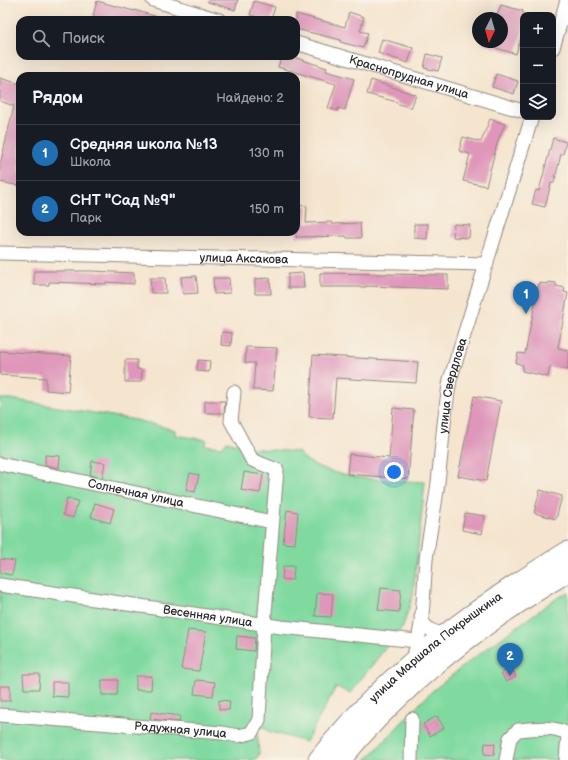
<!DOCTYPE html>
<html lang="ru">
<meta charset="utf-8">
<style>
:root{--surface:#171b24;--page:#20242c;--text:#f1f3f6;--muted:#9ea1a6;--line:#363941;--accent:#1f6fb2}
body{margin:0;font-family:"Balsamiq Sans",sans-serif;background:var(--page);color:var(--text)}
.controls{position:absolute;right:12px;top:12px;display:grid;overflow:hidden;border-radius:8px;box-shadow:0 4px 16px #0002}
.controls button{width:36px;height:36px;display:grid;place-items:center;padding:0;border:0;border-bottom:1px solid var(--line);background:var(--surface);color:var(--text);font:20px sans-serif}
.compass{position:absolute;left:472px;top:12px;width:36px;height:36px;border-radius:50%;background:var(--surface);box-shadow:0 4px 16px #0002;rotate:185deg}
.you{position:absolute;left:394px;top:472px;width:14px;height:14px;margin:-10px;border:3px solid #fff;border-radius:50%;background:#1a73e8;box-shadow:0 0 0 6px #1a73e833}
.badge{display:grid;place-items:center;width:26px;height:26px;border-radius:50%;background:var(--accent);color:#fff;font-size:13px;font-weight:700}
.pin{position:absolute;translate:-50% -33px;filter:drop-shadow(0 1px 2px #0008)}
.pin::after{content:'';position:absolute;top:21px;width:14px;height:12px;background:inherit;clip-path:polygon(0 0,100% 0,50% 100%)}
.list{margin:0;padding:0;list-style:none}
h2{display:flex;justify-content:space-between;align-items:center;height:52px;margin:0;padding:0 16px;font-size:17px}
h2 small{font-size:13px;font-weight:400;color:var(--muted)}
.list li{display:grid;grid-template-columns:26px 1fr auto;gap:12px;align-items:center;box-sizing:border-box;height:56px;padding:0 16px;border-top:1px solid var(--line)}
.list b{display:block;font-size:15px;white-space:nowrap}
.list p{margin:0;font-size:13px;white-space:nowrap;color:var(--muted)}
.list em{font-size:13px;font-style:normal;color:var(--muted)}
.icon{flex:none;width:22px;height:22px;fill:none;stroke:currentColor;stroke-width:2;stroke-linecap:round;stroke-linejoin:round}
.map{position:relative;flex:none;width:568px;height:760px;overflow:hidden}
.search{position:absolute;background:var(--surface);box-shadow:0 4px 16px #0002;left:16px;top:16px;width:284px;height:44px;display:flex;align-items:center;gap:10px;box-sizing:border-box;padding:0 14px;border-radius:12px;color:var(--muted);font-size:15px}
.panel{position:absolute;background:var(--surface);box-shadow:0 4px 16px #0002;left:16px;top:72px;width:284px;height:164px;border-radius:12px}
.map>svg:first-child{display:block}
.green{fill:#80daa0;stroke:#568266}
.building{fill:#df96ba}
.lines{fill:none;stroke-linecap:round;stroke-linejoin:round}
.street-casing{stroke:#90887d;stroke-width:15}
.primary-casing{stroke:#90887d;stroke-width:23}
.street{stroke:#fff;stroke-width:13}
.primary{stroke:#fff;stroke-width:21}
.labels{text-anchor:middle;stroke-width:4;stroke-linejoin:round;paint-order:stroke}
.street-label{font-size:12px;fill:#2b2b2b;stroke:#f7f3e8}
</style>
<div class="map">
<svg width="568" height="760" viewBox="0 0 568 760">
<rect width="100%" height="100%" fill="#f7f3e8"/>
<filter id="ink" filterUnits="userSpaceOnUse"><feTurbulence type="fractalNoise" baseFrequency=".025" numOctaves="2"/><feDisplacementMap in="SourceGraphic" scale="8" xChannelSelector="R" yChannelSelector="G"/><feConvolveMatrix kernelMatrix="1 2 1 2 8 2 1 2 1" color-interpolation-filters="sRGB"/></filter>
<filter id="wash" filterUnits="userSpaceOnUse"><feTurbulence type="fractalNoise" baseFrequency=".012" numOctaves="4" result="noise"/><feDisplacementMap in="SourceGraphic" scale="16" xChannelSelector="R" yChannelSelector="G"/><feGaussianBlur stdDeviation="0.9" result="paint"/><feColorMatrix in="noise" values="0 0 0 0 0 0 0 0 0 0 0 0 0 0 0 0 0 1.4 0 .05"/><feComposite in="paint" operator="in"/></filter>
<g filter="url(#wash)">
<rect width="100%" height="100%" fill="#f5e5cf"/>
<g class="green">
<path d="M 0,399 L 10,399 L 136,420 L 175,430 L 175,435 L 207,440 L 204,445 L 222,447 L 227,441 L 250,448 L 298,452 C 321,481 390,480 425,482 L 413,595 L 403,626 L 350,693 L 336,687 L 306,742 L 268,731 L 265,727 L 257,728 L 259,755 L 255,760 L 0,760 Z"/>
<polygon points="568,592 568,760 366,760 431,692 471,660 551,602"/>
</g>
<g id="blocks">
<g class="building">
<polygon points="209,0 238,0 235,10 208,2"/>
<polygon points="97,1 134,11 134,10 161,18 161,20 109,20 93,16"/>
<polygon points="254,1 275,7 271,20 250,15"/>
<polygon points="501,5 523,11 523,30 516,54 483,44 483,42 502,42 502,18 496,18"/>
<polygon points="349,12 364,17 360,31 368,33 363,48 340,42 341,40 296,29 296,14 345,27"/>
<polygon points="382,39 413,48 408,63 378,53"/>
<polygon points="427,54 442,58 438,71 424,68"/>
<polygon points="282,56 290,56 327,68 326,71 354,79 345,110 338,108 338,111 328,108 336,84 278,67"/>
<polygon points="496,74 518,81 514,94 492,87"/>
<polygon points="0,78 20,84 20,186 0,182 0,165 14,106 0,101"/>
<polygon points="371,80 416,95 411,108 396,103 397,102 367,94"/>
<polygon points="490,119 505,124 498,140 486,186 463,181 470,154 459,151 463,137 481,142"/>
<polygon points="553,138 566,142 563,154 561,154 554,183 551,183 545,207 532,204 536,190 539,191"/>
<polygon points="296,205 307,206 306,223 332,222 332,224 360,223 361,238 347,238 346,236 296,237"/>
<polygon points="414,224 428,224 427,239 414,238"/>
<polygon points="454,224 470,225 469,238 453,237"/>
<polygon points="34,271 92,271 134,273 134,284 106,282 106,284 49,282 49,285 34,285"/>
<polygon points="303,273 304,288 288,288 288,274"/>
<polygon points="320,273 448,275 448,289 366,286 366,287 320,287"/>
<polygon points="196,276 198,293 183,294 181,277"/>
<polygon points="150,278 165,278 166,293 151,293"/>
<polygon points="213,278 229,278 230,293 214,294"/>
<polygon points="270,278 271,294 255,294 255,279"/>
<polygon points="548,282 556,283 556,286 565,288 564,292 568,293 558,348 568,350 568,370 550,367 548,377 522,371 523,365 516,363 518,353 525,354 539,283 548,284"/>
<polygon points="222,332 232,333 231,346 221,345"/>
<polygon points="246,347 277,348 273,391 253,390 255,363 245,363"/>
<polygon points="0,351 71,356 68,392 46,390 46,378 0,375"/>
<polygon points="313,355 418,362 416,383 336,378 333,418 309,417"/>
<polygon points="125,360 137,360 137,369 142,370 141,382 125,382"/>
<polygon points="198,360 210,361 209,372 197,371"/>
<polygon points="474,396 501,401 486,481 458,476"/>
<polygon points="205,401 225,401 224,413 205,413"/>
<polygon points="393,408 414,410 408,479 347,474 349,454 389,458"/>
<polygon points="45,455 60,456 59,468 45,465"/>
<polygon points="92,461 105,463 102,478 90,475"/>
<polygon points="244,472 263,475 260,493 241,490"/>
<polygon points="190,473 199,475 195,492 186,490"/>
<polygon points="540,490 562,496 556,519 534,513"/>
<polygon points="67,498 78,501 73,518 63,515"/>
<polygon points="95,503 114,509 110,523 91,517"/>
<polygon points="287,510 298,512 295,544 283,543"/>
<polygon points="465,513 485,516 482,534 462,530"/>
<polygon points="0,559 15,561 12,575 0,573"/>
<polygon points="283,566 294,566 293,580 282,579"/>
<polygon points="381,588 401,590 399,612 378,610"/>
<polygon points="317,593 333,594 331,617 315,616"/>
<polygon points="188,630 206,632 199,671 181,669"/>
<polygon points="237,636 255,638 254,651 236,649"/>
<polygon points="512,668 516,677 506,682 501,673"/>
<polygon points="23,674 40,674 39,689 24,689"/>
<polygon points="136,676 152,676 151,690 136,690"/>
<polygon points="102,680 118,680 117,695 102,695"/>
<polygon points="196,680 215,682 213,696 194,694"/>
<polygon points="52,682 68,682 68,697 52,696"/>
<rect x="0" y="686" width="10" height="15"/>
<polygon points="219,700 230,701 229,710 219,709"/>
<polygon points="151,712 180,716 179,722 150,719"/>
<polygon points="437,716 444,728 430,736 423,724"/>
<polygon points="485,743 495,744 494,755 484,754"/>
</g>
</g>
</g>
<g filter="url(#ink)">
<use href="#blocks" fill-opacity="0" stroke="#90887d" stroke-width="1"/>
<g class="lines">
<g class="street-casing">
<g id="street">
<polyline points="153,0 219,20"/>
<path id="s1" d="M 296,43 L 523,111"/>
<polyline points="553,48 567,0"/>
<path id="s2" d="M 0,253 L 487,264"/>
<path id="s3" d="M 0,464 L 272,522"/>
<path id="s4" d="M 0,585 L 281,627 L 417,641"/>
<path d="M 421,617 C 424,629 435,634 447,633"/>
<path id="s5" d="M 411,662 C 424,634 423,592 426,560 C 429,534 435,509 438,482 C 442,448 444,414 450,380 L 532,117"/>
<path id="s6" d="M 0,715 L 222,733 L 238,736 L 251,733 L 259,720 L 264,625 L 277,470 L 252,460 L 231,421 L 234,392"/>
<polyline points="411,760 412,719"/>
<path d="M 506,760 L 510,738 L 518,730 C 534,729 553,725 568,734 L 566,760"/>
</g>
</g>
<g class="primary-casing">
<g id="primary">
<path id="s7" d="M 319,760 C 388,671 473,610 568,552"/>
<path d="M 340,760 C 403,682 482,622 568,571"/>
</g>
</g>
<use href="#street" class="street"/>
<use href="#primary" class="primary"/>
</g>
</g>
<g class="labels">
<g class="street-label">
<text dy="4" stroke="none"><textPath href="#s1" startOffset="118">Краснопрудная улица</textPath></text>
<text dy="4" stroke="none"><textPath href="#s2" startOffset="244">улица Аксакова</textPath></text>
<text dy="4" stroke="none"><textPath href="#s5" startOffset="280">улица Свердлова</textPath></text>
<text dy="4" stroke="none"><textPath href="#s3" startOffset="139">Солнечная улица</textPath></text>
<text dy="4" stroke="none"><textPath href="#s4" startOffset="210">Весенняя улица</textPath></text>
<text dy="4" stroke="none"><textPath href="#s7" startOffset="163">улица Маршала Покрышкина</textPath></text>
<text dy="4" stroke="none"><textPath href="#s6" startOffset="181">Радужная улица</textPath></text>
</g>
</g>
</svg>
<div class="controls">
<button>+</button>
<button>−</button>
<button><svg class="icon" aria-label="layers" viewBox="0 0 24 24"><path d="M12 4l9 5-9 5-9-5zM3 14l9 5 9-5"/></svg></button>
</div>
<svg class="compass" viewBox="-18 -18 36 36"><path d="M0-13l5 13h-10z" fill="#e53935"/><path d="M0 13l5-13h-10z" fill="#9ea1a6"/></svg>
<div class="you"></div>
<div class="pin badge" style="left:526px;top:314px">1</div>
<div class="pin badge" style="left:510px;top:676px">2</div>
<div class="search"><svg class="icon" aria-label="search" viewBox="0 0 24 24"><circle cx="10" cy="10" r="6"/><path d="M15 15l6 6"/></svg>Поиск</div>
<section class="panel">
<h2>Рядом<small>Найдено: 2</small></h2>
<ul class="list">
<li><span class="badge">1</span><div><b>Средняя школа №13</b><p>Школа</p></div><em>130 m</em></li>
<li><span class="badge">2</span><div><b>СНТ &quot;Сад №9&quot;</b><p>Парк</p></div><em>150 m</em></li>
</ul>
</section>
</div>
